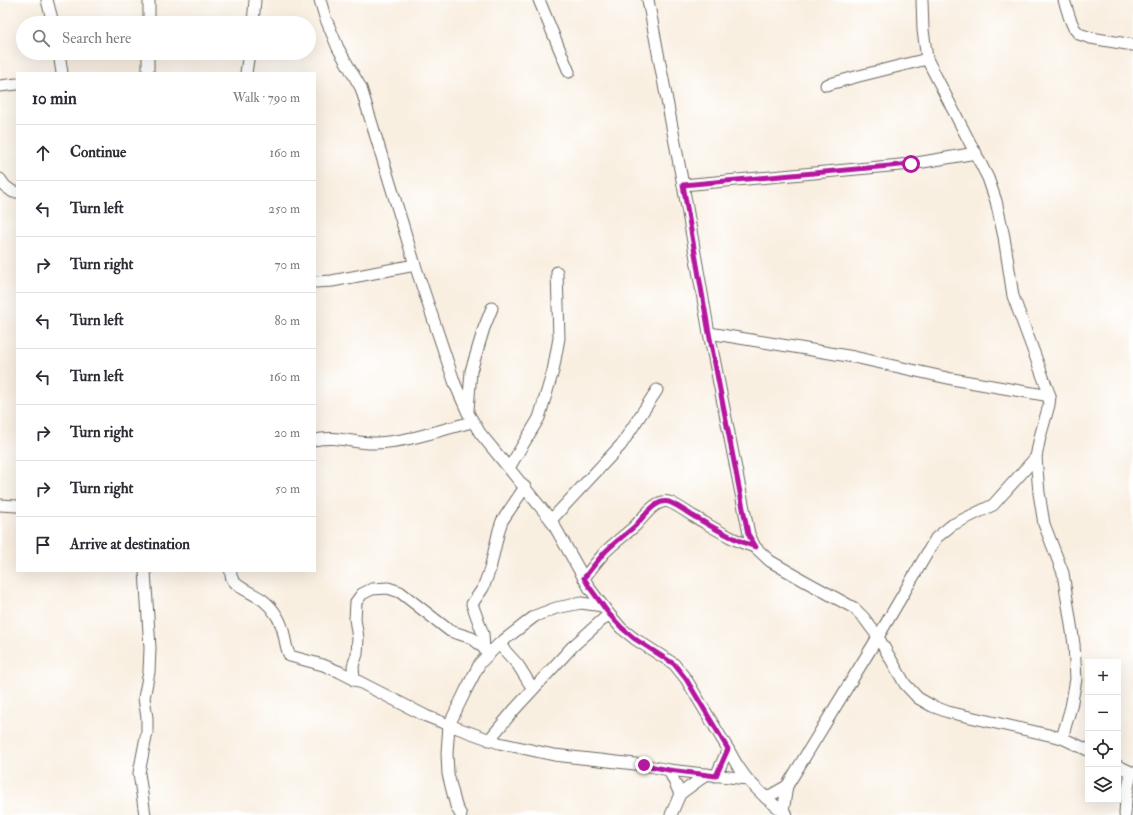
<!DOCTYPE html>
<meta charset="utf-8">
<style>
:root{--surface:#fff;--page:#f2f2f3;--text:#2b2b33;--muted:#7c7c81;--line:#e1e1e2}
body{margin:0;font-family:"IM FELL Double Pica",serif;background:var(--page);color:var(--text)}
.controls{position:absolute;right:12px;bottom:12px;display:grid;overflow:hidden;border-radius:0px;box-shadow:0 4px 16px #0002}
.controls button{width:36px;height:36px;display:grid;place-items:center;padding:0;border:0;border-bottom:1px solid var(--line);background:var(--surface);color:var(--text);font:20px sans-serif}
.stop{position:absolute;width:12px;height:12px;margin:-9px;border:3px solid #b5179e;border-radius:50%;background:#fff}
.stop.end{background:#b5179e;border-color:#fff;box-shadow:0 1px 4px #0008}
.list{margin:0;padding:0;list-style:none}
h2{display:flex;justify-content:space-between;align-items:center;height:52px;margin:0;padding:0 16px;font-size:17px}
h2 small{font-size:13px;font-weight:400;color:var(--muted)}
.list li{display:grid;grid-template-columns:26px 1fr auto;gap:12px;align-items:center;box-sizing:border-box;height:56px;padding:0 16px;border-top:1px solid var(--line)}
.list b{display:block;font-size:15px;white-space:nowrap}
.list em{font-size:13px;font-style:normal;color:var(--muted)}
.icon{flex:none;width:22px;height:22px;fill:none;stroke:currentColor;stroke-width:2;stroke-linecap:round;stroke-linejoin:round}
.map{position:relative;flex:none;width:1133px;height:815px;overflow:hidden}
.search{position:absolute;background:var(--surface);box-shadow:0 4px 16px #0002;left:16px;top:16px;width:300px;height:44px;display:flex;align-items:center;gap:10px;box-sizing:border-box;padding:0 14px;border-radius:22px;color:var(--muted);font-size:15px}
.panel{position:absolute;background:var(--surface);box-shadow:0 4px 16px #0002;left:16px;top:72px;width:300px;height:500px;border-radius:0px}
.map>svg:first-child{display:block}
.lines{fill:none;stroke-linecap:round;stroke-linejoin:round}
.street-casing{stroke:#696661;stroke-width:13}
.street{stroke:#fff;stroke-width:11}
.route{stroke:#b5179e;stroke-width:5}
</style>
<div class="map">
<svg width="1133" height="815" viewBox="0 0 1133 815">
<rect width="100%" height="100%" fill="#fff"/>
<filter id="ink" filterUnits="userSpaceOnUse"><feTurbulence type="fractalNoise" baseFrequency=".025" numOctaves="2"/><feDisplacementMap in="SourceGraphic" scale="8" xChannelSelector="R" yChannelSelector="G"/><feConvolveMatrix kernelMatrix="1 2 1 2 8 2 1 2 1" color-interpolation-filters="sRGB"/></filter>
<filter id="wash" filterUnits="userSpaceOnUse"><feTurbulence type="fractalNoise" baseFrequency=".012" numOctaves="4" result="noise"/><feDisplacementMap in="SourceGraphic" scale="16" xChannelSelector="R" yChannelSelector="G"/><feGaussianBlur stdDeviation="0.9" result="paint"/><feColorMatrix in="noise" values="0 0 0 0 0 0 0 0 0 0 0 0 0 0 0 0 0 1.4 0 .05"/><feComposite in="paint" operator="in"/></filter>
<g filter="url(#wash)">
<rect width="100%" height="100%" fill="#f9efe1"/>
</g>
<g filter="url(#ink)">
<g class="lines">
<g class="street-casing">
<g id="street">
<polyline points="47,0 53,23"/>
<polyline points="149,0 149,23"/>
<polyline points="320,0 325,17 338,48 361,88 415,265 455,384 468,413 480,433 551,520 590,589 609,614 621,628 635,639 674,664 686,679 728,749 737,765 747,779 766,798 787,815"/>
<polyline points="539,0 569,72"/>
<polyline points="648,0 683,185 709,333 749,534 755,547 770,561 803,580 854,608 864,618 878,637 905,684 918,698 932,706 948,712 1062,738 1088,750"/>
<polyline points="922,0 923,30 927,59 988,178 996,201 1004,237 1013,296 1050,396 1049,405 1040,437 1036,457 1039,493 1044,524 1063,573 1074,644 1076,679 1071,707 1062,738"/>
<polyline points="1064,0 1070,19 1074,28 1079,34 1091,38 1133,45"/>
<polyline points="253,23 255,0"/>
<polyline points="59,53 62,73"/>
<polyline points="148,73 148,53"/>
<polyline points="246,73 249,53"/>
<polyline points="826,85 859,76 927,59"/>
<polyline points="0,86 17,84"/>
<polyline points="0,179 5,186 13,192 17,192"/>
<polyline points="683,185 911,164 976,153"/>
<polyline points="315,282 332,281 415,265"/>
<polyline points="709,333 854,357 952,379 1050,396"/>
<polyline points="468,410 471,371 484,328 492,308"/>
<path d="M 315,440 C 336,435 355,444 376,443 C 409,442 442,429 473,422"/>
<polyline points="509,468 539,418 553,371 559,338 557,272"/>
<polyline points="0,505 17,506"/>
<polyline points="551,520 621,445 657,390"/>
<polyline points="145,571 150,648 149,672 144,698 147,718 147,732 139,773 145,815"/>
<path d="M 231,571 C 228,586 255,593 264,601 C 274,609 282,622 284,635 C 286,643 286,649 290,656 L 323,665 L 340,672 L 426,716 L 449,725 L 499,743 L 554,755 L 644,765 L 669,770 L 747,779"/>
<path d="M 584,578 C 591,569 598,560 605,552 C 615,542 625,535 635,526 C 643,518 656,498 669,502 C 677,505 685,511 693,516 C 713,527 733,541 755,547"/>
<polyline points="499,644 518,665 533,689"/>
<polyline points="484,649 483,634 472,604 483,588 490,569 499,530 502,521 525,487"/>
<polyline points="354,680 353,666 357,654 358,638 355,619 356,602 362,594 372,589 388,588 400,592 450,631 472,638 490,653"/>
<polyline points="489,740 514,710 573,646 609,614"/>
<polyline points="1118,766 1133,773"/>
<polyline points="669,770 680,794"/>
<polyline points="716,776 728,749"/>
<polyline points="766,798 787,786"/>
<polyline points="783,812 787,786 878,637 936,538 952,525 993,505 1036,457"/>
<polyline points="461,815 456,806 448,774 447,753 449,725 466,690 480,663 499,644 535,616 556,608 581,603 603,606"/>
<polyline points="671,815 680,794 707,774"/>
<polyline points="1125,815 1126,798 1131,773"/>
</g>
</g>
<use href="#street" class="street"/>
</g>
</g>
<g class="lines" filter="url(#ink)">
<path class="route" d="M 644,765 L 669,770 L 716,776 L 728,749 L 686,679 L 674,664 L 635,639 L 622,628 L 609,614 L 590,588 L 584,578 C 591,569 598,560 605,552 C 615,542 625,535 635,526 C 643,518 656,498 669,502 C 677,505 685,511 693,516 C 713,527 733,540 756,547 L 748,534 L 709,333 L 683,185 L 911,164"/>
</g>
</svg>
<div class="controls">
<button>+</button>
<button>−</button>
<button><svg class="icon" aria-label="locate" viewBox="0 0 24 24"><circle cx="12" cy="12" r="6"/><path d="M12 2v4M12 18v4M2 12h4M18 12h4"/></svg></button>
<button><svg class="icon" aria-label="layers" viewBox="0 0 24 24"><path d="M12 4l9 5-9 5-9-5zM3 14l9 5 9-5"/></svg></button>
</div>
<div class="stop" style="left:911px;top:164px"></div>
<div class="stop end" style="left:644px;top:765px"></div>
<div class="search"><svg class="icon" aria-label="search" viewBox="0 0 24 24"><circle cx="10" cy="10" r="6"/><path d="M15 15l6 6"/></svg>Search here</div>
<section class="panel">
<h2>10 min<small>Walk · 790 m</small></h2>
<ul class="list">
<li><svg class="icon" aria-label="ahead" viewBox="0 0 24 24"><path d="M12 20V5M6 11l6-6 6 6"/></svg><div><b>Continue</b></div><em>160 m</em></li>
<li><svg class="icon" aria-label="left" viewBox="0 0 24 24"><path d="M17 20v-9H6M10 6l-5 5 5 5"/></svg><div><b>Turn left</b></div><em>250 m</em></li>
<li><svg class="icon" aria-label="right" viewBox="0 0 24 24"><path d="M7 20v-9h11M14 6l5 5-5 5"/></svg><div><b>Turn right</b></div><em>70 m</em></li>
<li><svg class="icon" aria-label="left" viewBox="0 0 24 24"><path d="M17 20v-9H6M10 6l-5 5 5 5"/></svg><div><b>Turn left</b></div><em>80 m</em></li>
<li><svg class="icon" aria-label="left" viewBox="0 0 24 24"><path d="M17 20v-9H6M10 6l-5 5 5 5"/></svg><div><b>Turn left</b></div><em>160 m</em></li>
<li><svg class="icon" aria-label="right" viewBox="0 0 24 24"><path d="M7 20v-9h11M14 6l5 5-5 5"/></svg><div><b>Turn right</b></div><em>20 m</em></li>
<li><svg class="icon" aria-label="right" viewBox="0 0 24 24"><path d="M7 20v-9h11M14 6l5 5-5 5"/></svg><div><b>Turn right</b></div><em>50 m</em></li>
<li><svg class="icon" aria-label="arrive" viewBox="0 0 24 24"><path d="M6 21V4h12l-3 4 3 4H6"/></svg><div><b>Arrive at destination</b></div></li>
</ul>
</section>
</div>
